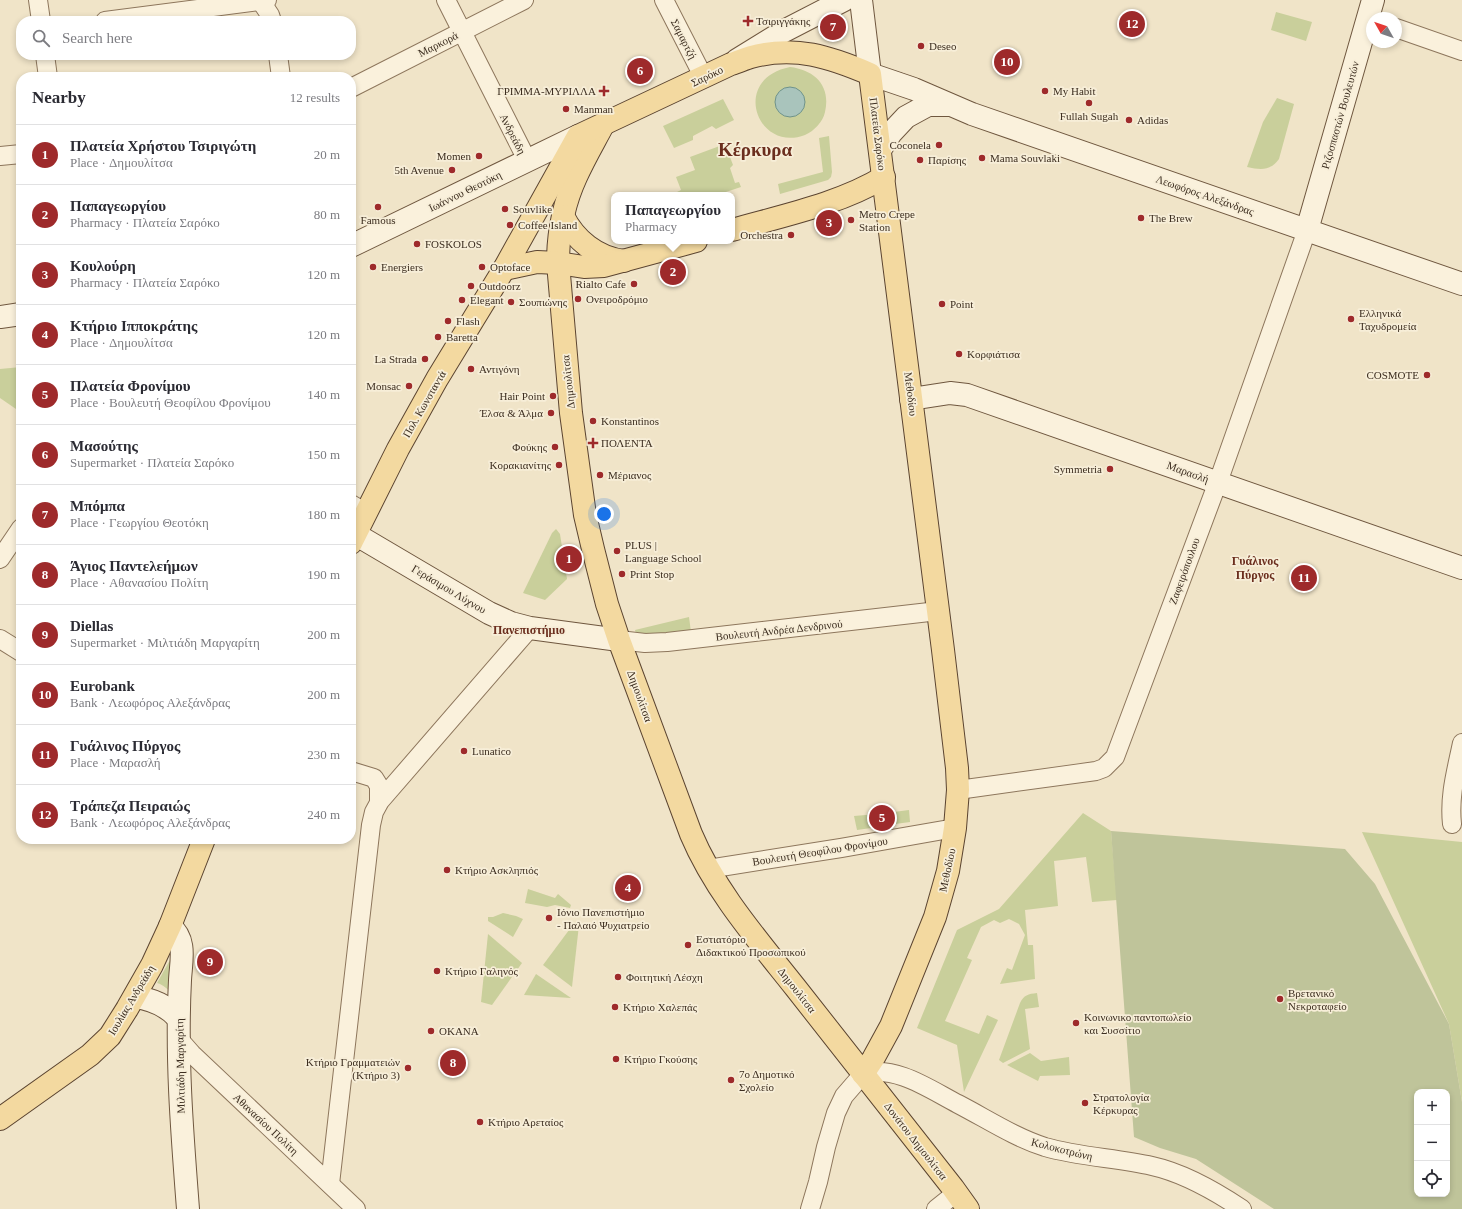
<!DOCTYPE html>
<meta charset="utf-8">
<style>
:root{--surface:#fff;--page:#f2f2f3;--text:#2b2b33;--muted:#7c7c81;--line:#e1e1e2;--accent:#9e2a2b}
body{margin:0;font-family:Georgia,serif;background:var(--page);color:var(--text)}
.controls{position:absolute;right:12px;bottom:12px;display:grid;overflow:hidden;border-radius:8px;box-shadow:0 2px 6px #0003}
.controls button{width:36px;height:36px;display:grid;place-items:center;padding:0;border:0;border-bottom:1px solid var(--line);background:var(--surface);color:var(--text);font:20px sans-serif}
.compass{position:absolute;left:1366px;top:12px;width:36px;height:36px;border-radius:50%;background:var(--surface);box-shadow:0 2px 6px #0003;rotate:310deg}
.you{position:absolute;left:604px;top:514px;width:14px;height:14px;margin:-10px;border:3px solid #fff;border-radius:50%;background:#1a73e8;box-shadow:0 0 0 6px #1a73e833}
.badge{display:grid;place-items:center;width:26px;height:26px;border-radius:50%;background:var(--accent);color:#fff;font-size:13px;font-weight:700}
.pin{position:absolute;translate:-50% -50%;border:2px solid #fff;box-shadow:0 1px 4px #0006}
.popup{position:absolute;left:611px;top:192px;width:124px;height:52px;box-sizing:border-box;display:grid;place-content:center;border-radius:8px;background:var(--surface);filter:drop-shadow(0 1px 3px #0005);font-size:13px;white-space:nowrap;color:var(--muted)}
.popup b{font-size:15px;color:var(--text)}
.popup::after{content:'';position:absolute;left:50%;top:100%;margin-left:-8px;border:8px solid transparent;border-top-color:var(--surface)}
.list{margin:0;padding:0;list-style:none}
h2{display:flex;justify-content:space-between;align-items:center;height:52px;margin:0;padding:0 16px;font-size:17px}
h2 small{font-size:13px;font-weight:400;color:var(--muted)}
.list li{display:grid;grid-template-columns:26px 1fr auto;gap:12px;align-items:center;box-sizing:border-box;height:60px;padding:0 16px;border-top:1px solid var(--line)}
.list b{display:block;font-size:15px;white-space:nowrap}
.list p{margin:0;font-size:13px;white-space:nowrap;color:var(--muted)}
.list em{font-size:13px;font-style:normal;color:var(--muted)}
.icon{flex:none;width:22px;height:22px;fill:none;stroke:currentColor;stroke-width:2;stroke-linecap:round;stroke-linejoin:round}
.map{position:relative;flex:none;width:1462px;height:1209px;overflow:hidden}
.search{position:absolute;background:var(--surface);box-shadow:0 2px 6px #0003;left:16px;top:16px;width:340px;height:44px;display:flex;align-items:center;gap:10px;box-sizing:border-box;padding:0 14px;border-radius:16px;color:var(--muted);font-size:15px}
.panel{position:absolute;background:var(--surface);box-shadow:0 2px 6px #0003;left:16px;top:72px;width:340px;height:772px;border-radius:16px}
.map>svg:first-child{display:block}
.green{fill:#c9cf9b}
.cemetery{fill:#bfc49a;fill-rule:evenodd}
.water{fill:#a9c4bc;stroke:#6f938a}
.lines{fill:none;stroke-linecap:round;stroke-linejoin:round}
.street-casing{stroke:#8d765c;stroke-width:20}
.secondary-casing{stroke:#6f573f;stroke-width:24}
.primary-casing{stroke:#5b4430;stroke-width:24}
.street{stroke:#faf1dc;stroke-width:18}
.secondary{stroke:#faf1dc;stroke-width:22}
.primary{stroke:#f3d9a0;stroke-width:22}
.poi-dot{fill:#9e2a2b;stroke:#f7eed8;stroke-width:1.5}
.labels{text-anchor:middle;stroke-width:3.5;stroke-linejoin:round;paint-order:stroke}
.poi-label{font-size:11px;fill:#3d2e20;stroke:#f7eed8;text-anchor:start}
.street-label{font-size:11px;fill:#3d2e20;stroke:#f7eed8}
.neighbourhood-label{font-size:12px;font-weight:bold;fill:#6b2e1e;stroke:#f7eed8}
.town-label{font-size:19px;font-weight:bold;fill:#6b2e1e;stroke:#f7eed8}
</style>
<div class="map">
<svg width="1462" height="1209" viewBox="0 0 1462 1209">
<rect width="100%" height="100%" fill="#f0e4c8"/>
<g class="green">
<polygon points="1276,12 1312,22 1306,41 1271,30"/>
<path d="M 790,67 C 815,70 831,86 825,112 C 823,122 814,131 805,135 C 757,153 730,79 790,67 Z"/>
<path d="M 1277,98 L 1294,104 L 1279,159 C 1270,171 1261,170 1247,167 L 1263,122 Z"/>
<polygon points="723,99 734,120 716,129 712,126 693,136 693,140 674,148 663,126"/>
<polygon points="829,136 832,172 831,177 828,180 780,194 778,184 823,172 819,138"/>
<polygon points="725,144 733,165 730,168 735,183 739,182 741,187 717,195 671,195 681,190 676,177 695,170 690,157"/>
<polygon points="21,367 21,402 16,409 0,398 0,369"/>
<polygon points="556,529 560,534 567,579 545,600 523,593 552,533"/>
<polygon points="689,617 691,632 636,634 635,630"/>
<polygon points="909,810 910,822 888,825 886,813"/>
<polygon points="1083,813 1111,831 1117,900 1092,902 1086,857 1054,861 1058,906 1025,910 1028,945 1033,945 1035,979 1000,984 1007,968 1012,970 1025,935 1019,924 1009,919 1000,923 994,920 981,927 967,958 972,960 945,1021 979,1034 987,1015 998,1020 964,1092 957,1045 917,1028 957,930 999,909"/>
<polygon points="877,814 878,827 857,830 854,816"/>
<polygon points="1362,832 1462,842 1462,1102 1449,1024"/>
<polygon points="528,889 555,898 558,894 571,905 570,908 555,905 547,907 525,903"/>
<polygon points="503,913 516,916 523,919 513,937 488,921 488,917 493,917"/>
<polygon points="575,922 579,925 572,987 543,965"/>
<polygon points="488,934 522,963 492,1005 481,1002"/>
<path d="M 174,953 L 173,996 C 168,989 164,985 157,983 Z"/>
<polygon points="536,974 571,998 524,995"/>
<path d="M 1037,993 L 1039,1007 L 1025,1009 L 1030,1049 L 1003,1063 L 999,1060 L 1020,1003 C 1024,995 1028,994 1037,993 Z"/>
<polygon points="1030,1053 1041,1061 1069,1057 1070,1075 1040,1076 1038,1081 1007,1065"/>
</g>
<path class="cemetery" d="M 1111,831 L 1345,849 L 1375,884 L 1449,1024 L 1462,1102 L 1462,1209 L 1274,1209 L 1196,1159 L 1160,1148 L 1134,1137 ZM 1417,1092 L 1447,1092 L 1447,1194 L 1417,1194 Z"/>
<circle class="water" cx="790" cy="102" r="15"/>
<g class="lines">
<g class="street-casing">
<g id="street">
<polyline points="38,0 41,21"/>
<polyline points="260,0 270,15 272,21"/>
<polyline points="446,0 527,160"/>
<polyline points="664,0 704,78"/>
<polyline points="105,21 267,0"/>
<polyline points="1396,28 1462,51"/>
<polyline points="45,55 48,77"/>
<polyline points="278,55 281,77"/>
<polyline points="351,88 524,0"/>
<polyline points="0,156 21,154"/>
<polyline points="351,504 366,513"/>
<polyline points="0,559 21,528"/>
<polyline points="0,639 21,652"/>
<polyline points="619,640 645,643 667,642 938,611"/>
<polyline points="351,771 374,778 379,786 379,802"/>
<polyline points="958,790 1096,771 1104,768 1115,757 1222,471 1307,230"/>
<path d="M 1452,824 C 1449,796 1456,772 1462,743"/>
<polyline points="708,869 841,848 955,828"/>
<polyline points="178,1038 192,1054 356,1209"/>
<polyline points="330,1184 371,825 374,812 380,801 530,628"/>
<path d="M 810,1209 L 818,1182 L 826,1147 L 836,1113 L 844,1096 L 863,1074 C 896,1065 929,1089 958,1104 C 987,1119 1014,1137 1045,1147 C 1080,1157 1117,1158 1152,1166 C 1184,1173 1215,1191 1242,1209"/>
<polyline points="936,1209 956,1193"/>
</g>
</g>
<g class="secondary-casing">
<g id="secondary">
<polyline points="861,0 870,74 914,89 972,114 1462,284"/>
<polyline points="737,60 784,31 844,0"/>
<polyline points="880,150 891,133 906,117 928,105 949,105"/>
<polyline points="1307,230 1373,0"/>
<polyline points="351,246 578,136"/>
<polyline points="0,317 21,314"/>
<polyline points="911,399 950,393 967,395 1462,568"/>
<polyline points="355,534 489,613 511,623 530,628 619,640"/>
<path d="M 170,926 C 187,940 181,961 180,980 C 176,1057 182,1132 188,1209"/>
<path d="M 135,997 C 152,999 166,1005 178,1018"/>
</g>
</g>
<g class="primary-casing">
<g id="primary">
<path d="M 603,125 C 594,142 584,159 576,177 C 564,203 558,234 558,263 L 571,413 L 585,515 L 593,549 L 607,604 L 619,640 L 691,834 C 715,891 757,939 795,987 C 847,1054 900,1121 953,1188 L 968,1209"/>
<path d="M 563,216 C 575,240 597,258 624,261"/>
<path d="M 732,230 C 781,216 840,204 884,177"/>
<polyline points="504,269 537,262 558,263 584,267 604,266 696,241"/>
<path d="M 351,543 L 398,449 L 437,379 L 504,269 L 578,136 L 731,64 C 738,62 744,59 751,57 C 795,45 830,57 870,74 L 943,650 L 957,768 L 958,790 L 955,828 L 948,871 L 935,917 L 891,1026 L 873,1059 L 863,1074"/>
<polyline points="0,1119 90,1055 110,1036 127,1009 152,965 170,926 204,839"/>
</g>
</g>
<use href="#street" class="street"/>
<use href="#secondary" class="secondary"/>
<use href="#primary" class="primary"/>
</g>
<g class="poi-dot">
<path d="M746 15h4v4h4v4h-4v4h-4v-4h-4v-4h4z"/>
<circle cx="921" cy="46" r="4"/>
<path d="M602 85h4v4h4v4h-4v4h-4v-4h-4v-4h4z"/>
<circle cx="1045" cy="91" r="4"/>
<circle cx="1089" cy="103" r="4"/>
<circle cx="566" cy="109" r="4"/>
<circle cx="1129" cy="120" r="4"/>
<circle cx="939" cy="145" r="4"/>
<circle cx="479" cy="156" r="4"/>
<circle cx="982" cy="158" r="4"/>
<circle cx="920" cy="160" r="4"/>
<circle cx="452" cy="170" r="4"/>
<circle cx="378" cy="207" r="4"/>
<circle cx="505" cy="209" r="4"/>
<circle cx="1141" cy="218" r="4"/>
<circle cx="851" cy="220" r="4"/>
<circle cx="510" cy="225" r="4"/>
<circle cx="791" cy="235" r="4"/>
<circle cx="417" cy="244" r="4"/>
<circle cx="373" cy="267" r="4"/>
<circle cx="482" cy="267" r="4"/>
<circle cx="634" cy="284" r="4"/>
<circle cx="471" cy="286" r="4"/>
<circle cx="578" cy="299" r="4"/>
<circle cx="462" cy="300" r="4"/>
<circle cx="511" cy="302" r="4"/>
<circle cx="942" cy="304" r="4"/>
<circle cx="1351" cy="319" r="4"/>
<circle cx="448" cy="321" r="4"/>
<circle cx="438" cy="337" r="4"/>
<circle cx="959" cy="354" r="4"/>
<circle cx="425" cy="359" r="4"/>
<circle cx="471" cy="369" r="4"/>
<circle cx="1427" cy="375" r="4"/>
<circle cx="409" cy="386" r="4"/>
<circle cx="553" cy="396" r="4"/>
<circle cx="551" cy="413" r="4"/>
<circle cx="593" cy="421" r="4"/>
<path d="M591 437h4v4h4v4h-4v4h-4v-4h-4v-4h4z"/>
<circle cx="555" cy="447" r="4"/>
<circle cx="559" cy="465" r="4"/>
<circle cx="1110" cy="469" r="4"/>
<circle cx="600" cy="475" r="4"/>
<circle cx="617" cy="551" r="4"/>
<circle cx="622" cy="574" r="4"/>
<circle cx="464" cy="751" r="4"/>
<circle cx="447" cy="870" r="4"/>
<circle cx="549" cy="918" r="4"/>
<circle cx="688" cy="945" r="4"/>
<circle cx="437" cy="971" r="4"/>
<circle cx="618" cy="977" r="4"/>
<circle cx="1280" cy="999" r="4"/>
<circle cx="615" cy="1007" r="4"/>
<circle cx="1076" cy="1023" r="4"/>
<circle cx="431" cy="1031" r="4"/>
<circle cx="616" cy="1059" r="4"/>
<circle cx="408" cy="1068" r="4"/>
<circle cx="731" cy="1080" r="4"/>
<circle cx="1085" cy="1103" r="4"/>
<circle cx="480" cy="1122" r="4"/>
</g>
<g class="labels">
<g class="poi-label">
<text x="756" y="25">Τσιριγγάκης</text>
<text x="929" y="50">Deseo</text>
<text x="596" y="95" text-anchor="end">ΓΡΙΜΜΑ-ΜΥΡΙΛΛΑ</text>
<text x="1053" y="95">My Habit</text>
<text x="574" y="113">Manman</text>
<text x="1089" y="120" text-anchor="middle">Fullah Sugah</text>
<text x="1137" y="124">Adidas</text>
<text x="931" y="149" text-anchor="end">Coconela</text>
<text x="471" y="160" text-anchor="end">Momen</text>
<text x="990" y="162">Mama Souvlaki</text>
<text x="928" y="164">Παρίσης</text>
<text x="444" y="174" text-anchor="end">5th Avenue</text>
<text x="513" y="213">Souvlike</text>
<text x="859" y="218">Metro Crepe<tspan x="859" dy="13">Station</tspan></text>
<text x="1149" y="222">The Brew</text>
<text x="378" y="224" text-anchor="middle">Famous</text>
<text x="518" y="229">Coffee Island</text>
<text x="783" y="239" text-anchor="end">Orchestra</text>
<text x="425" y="248">FOSKOLOS</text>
<text x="381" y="271">Energiers</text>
<text x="490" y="271">Optoface</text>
<text x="626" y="288" text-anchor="end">Rialto Cafe</text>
<text x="479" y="290">Outdoorz</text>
<text x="586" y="303">Ονειροδρόμιο</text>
<text x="470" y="304">Elegant</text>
<text x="519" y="306">Σουπιώνης</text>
<text x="950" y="308">Point</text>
<text x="1359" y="317">Ελληνικά<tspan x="1359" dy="13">Ταχυδρομεία</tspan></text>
<text x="456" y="325">Flash</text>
<text x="446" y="341">Baretta</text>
<text x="967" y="358">Κορφιάτισα</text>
<text x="417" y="363" text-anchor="end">La Strada</text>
<text x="479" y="373">Αντιγόνη</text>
<text x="1419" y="379" text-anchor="end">COSMOTE</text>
<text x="401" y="390" text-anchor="end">Monsac</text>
<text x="545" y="400" text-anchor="end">Hair Point</text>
<text x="543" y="417" text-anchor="end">Έλσα &amp; Άλμα</text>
<text x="601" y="425">Konstantinos</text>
<text x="601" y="447">ΠΟΛΕΝΤΑ</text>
<text x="547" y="451" text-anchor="end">Φούκης</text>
<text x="551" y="469" text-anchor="end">Κορακιανίτης</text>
<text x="1102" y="473" text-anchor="end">Symmetria</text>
<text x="608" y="479">Μέριανος</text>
<text x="625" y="549">PLUS |<tspan x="625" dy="13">Language School</tspan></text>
<text x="630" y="578">Print Stop</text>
<text x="472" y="755">Lunatico</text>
<text x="455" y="874">Κτήριο Ασκληπιός</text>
<text x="557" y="916">Ιόνιο Πανεπιστήμιο<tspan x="557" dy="13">- Παλαιό Ψυχιατρείο</tspan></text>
<text x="696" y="943">Εστιατόριο<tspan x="696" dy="13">Διδακτικού Προσωπικού</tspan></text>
<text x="445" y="975">Κτήριο Γαληνός</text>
<text x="626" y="981">Φοιτητική Λέσχη</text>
<text x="1288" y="997">Βρετανικό<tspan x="1288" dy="13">Νεκροταφείο</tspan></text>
<text x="623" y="1011">Κτήριο Χαλεπάς</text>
<text x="1084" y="1021">Κοινωνικο παντοπωλείο<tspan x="1084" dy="13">και Συσσίτιο</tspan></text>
<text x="439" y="1035">ΟΚΑΝΑ</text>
<text x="624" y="1063">Κτήριο Γκούσης</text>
<text x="400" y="1066" text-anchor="end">Κτήριο Γραμματειών<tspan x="400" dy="13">(Κτήριο 3)</tspan></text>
<text x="739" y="1078">7ο Δημοτικό<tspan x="739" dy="13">Σχολείο</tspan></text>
<text x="1093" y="1101">Στρατολογία<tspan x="1093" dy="13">Κέρκυρας</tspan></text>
<text x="488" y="1126">Κτήριο Αρεταίος</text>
</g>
<g class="street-label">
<text transform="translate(684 39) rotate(63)" y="4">Σαμαρτζή</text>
<text transform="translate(438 44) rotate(-27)" y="4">Μαρκορά</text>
<text transform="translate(707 76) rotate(-26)" y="4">Σαρόκο</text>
<text transform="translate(1340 115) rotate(-74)" y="4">Ριζοσπαστών Βουλευτών</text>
<text transform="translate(513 134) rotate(63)" y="4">Ανδρεάδη</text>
<text transform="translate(878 134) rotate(83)" y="4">Πλατεία Σαρόκο</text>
<text transform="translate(465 191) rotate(-26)" y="4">Ιωάννου Θεοτόκη</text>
<text transform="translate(1205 195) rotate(19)" y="4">Λεωφόρος Αλεξάνδρας</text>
<text transform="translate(568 382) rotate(-96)" y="4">Δημουλίτσα</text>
<text transform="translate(911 394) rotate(83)" y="4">Μεθοδίου</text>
<text transform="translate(424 404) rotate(-60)" y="4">Πολ. Κωνσταντά</text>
<text transform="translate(1188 472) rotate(20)" y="4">Μαρασλή</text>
<text transform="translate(1184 571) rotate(-70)" y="4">Ζαφειρόπουλου</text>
<text transform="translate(449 589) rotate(31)" y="4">Γεράσιμου Λύχνου</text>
<text transform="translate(779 630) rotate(-6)" y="4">Βουλευτή Ανδρέα Δενδρινού</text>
<text transform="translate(640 696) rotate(70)" y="4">Δημουλίτσα</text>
<text transform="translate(820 851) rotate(-9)" y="4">Βουλευτή Θεοφίλου Φρονίμου</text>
<text transform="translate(947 870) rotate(-78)" y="4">Μεθοδίου</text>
<text transform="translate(797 990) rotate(52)" y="4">Δημουλίτσα</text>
<text transform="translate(131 1000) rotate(-59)" y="4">Ιουλίας Ανδρεάδη</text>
<text transform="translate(180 1066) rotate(-91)" y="4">Μιλτιάδη Μαργαρίτη</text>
<text transform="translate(266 1124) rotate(43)" y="4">Αθανασίου Πολίτη</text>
<text transform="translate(916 1141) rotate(52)" y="4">Δονάτου Δημουλίτσα</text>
<text transform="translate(1062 1149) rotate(14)" y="4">Κολοκοτρώνη</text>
</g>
<g class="neighbourhood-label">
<text x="1255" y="565">Γυάλινος<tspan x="1255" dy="14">Πύργος</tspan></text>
<text x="529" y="634">Πανεπιστήμιο</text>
</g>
<g class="town-label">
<text x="755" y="156">Κέρκυρα</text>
</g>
</g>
</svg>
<div class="controls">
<button>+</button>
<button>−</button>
<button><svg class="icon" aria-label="locate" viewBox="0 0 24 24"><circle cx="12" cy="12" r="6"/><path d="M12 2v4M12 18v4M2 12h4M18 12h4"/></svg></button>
</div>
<svg class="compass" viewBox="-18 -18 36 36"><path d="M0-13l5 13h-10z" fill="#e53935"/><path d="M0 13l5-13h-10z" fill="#7c7c81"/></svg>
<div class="you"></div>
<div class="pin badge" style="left:569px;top:559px">1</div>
<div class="pin badge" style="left:673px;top:272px">2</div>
<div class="popup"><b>Παπαγεωργίου</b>Pharmacy</div>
<div class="pin badge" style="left:829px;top:223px">3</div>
<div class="pin badge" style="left:628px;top:888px">4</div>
<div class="pin badge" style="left:882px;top:818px">5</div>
<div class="pin badge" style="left:640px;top:71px">6</div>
<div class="pin badge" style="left:833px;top:27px">7</div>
<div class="pin badge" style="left:453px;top:1063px">8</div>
<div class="pin badge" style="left:210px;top:962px">9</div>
<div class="pin badge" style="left:1007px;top:62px">10</div>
<div class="pin badge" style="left:1304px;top:578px">11</div>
<div class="pin badge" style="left:1132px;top:24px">12</div>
<div class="search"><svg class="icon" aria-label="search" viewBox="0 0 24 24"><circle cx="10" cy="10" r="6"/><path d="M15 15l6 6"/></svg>Search here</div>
<section class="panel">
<h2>Nearby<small>12 results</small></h2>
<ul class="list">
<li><span class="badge">1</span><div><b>Πλατεία Χρήστου Τσιριγώτη</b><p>Place · Δημουλίτσα</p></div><em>20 m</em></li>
<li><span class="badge">2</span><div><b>Παπαγεωργίου</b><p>Pharmacy · Πλατεία Σαρόκο</p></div><em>80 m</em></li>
<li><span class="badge">3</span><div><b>Κουλούρη</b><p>Pharmacy · Πλατεία Σαρόκο</p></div><em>120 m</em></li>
<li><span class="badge">4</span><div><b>Κτήριο Ιπποκράτης</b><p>Place · Δημουλίτσα</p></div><em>120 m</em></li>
<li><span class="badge">5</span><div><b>Πλατεία Φρονίμου</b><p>Place · Βουλευτή Θεοφίλου Φρονίμου</p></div><em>140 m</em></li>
<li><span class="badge">6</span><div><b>Μασούτης</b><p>Supermarket · Πλατεία Σαρόκο</p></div><em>150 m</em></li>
<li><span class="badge">7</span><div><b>Μπόμπα</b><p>Place · Γεωργίου Θεοτόκη</p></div><em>180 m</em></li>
<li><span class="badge">8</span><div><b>Άγιος Παντελεήμων</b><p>Place · Αθανασίου Πολίτη</p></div><em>190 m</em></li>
<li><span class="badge">9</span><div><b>Diellas</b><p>Supermarket · Μιλτιάδη Μαργαρίτη</p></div><em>200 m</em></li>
<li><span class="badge">10</span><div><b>Eurobank</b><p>Bank · Λεωφόρος Αλεξάνδρας</p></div><em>200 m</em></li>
<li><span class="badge">11</span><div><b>Γυάλινος Πύργος</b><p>Place · Μαρασλή</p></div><em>230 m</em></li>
<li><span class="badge">12</span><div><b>Τράπεζα Πειραιώς</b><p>Bank · Λεωφόρος Αλεξάνδρας</p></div><em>240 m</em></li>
</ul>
</section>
</div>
